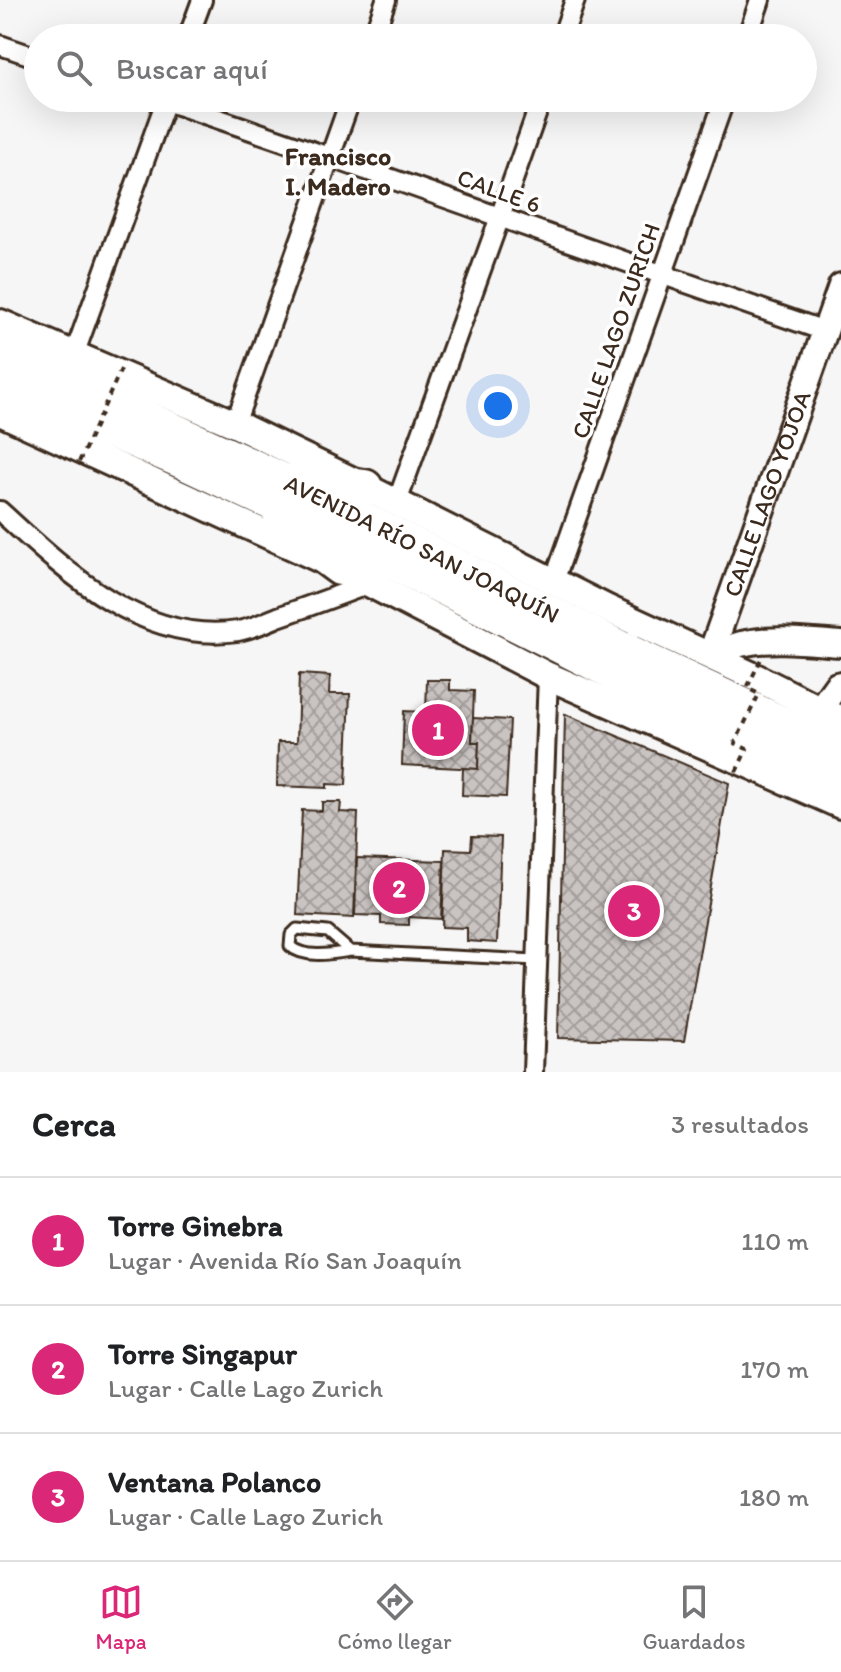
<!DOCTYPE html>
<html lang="es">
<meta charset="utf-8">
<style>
:root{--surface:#fff;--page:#f6f6f6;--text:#202124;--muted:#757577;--line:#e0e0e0;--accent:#db2777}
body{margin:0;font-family:Itim,sans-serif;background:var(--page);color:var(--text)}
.you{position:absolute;left:498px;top:406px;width:28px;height:28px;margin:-20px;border:6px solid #fff;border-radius:50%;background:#1a73e8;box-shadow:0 0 0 12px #1a73e833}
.badge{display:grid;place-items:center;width:52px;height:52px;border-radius:50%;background:var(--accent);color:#fff;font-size:26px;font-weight:700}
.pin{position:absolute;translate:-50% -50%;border:4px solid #fff;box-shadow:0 2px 8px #0006}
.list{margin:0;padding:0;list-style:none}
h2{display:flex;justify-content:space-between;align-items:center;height:104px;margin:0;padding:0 32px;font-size:34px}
h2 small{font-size:26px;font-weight:400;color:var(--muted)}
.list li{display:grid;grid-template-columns:52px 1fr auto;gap:24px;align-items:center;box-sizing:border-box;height:128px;padding:0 32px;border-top:2px solid var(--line)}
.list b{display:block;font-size:30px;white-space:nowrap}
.list p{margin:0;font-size:26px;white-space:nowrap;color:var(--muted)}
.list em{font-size:26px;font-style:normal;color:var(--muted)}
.icon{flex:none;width:44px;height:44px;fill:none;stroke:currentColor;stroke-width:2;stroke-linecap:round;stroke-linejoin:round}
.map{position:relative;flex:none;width:841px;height:1072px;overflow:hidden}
.search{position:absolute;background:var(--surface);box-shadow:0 8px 32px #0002;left:24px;right:24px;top:24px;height:88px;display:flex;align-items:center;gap:20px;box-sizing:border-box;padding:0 28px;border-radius:44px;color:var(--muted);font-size:30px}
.sheet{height:488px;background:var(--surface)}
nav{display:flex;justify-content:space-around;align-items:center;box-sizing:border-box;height:112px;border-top:2px solid var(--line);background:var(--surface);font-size:22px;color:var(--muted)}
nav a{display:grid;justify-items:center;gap:4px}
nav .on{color:var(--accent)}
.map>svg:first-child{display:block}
.building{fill:url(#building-cross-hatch);stroke:#3b2a1e;stroke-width:2}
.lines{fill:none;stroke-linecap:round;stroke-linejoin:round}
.service-casing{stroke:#3b2a1e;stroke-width:15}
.minor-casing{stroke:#3b2a1e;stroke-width:24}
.tertiary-casing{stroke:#3b2a1e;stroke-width:30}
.secondary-casing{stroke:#3b2a1e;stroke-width:32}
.motorway-casing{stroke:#3b2a1e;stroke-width:40}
.service{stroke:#fff;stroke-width:9}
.minor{stroke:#fff;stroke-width:18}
.tertiary{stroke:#fff;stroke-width:24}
.secondary{stroke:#fff;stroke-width:26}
.motorway{stroke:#fff;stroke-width:34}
.path-bridge{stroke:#3b2a1e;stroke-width:4;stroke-dasharray:6 6;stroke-linecap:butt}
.labels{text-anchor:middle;stroke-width:7;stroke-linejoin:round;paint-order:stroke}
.street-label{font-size:24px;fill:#3b2a1e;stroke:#fff}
.neighbourhood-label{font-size:26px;font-weight:bold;fill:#3b2a1e;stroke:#fff}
</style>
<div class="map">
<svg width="841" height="1072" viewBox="0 0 841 1072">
<defs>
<pattern id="building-cross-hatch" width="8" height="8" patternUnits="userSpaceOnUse" patternTransform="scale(2)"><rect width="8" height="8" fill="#c9c3c1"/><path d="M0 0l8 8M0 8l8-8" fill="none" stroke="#a49f9c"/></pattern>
</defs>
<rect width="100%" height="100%" fill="#f7f6f6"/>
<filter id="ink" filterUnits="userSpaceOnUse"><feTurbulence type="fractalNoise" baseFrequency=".0125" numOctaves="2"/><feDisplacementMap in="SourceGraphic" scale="16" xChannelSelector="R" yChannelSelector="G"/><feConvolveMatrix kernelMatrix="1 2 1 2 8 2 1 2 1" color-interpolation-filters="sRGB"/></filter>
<g filter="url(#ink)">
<g class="building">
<polygon points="299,674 330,676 329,694 350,694 346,785 327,784 327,788 277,786 278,742 297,742"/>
<polygon points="427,680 450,680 450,690 474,691 472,742 479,742 478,769 402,765 404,711 426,712"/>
<polygon points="565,714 729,783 684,1041 558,1038"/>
<polygon points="473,718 510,720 506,797 462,795 463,768 478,769 479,742 472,742"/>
<polygon points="322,802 341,802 340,812 358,813 354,918 297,915 302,810 322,811"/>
<polygon points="472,836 501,837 497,943 467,941 467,928 442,927 445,849 471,850"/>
<polygon points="357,858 444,861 441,919 409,917 409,925 381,924 381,916 355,915"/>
</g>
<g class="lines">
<g class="service-casing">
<path id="service" d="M 350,951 L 328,932 L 297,929 L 291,935 L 290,946 C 304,959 332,954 350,951 L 537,960"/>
</g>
<g class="minor-casing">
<g id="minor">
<polyline points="188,38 202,0"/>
<polyline points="373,38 386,0"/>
<polyline points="562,38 575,0"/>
<polyline points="747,38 760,0"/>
<polyline points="0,45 38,58"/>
<path d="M 157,98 C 381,173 602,255 825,331"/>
<polyline points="74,355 167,98"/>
<polyline points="235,424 351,98"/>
<polyline points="397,502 500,217 542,98"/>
<path d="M 0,511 C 65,571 142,645 238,631 C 251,629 266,622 278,617 C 309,606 340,595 371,583"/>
<polyline points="554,581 725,98"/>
<polyline points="533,1072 548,676"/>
</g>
</g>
<g class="tertiary-casing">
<g id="tertiary">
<path id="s1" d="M 710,656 L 841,286"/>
<path d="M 710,656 C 722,651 733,645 746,643 C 776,637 810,642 841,644"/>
<polyline points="819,710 837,685 841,684"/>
</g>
</g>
<g class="secondary-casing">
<g id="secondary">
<polyline points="0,323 235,424 365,487 608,609 753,676 841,720"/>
<polyline points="0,412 340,568 548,676 841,805"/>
</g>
</g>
<g class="motorway-casing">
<g id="motorway">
<path id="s2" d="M 0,351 L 317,496 L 620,648 L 841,751"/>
<polyline points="0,383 186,463 308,520 616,674 841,778"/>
<polyline points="304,473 326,482 365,487"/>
<polyline points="280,524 340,568"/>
</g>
</g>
<use href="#service" class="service"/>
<use href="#minor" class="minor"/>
<use href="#tertiary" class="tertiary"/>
<use href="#secondary" class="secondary"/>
<use href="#motorway" class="motorway"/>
<g class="path-bridge">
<polyline points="79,462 122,367"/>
<polyline points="736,772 747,749 735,743 759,694 747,688 761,659"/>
</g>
</g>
</g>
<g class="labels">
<g class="street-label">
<text transform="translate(499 191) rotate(20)" y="8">CALLE 6</text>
<text transform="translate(616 331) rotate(-71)" y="8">CALLE LAGO ZURICH</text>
<text dy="8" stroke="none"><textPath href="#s1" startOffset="172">CALLE LAGO YOJOA</textPath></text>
<text dy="8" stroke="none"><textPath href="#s2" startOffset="466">AVENIDA RÍO SAN JOAQUÍN</textPath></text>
</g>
<g class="neighbourhood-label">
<text x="338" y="165">Francisco<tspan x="338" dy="30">I. Madero</tspan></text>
</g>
</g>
</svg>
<div class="you"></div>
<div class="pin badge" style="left:438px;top:730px">1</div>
<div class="pin badge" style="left:399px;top:888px">2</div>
<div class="pin badge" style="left:634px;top:911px">3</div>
<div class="search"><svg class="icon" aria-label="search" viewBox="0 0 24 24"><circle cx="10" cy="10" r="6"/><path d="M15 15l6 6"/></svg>Buscar aquí</div>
</div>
<section class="sheet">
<h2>Cerca<small>3 resultados</small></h2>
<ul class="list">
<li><span class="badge">1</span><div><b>Torre Ginebra</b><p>Lugar · Avenida Río San Joaquín</p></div><em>110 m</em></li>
<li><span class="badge">2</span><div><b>Torre Singapur</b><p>Lugar · Calle Lago Zurich</p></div><em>170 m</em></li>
<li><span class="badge">3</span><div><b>Ventana Polanco</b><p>Lugar · Calle Lago Zurich</p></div><em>180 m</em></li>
</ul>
</section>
<nav>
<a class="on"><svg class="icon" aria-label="map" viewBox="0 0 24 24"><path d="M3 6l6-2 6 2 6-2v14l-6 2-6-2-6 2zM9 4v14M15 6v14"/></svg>Mapa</a>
<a><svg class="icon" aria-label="directions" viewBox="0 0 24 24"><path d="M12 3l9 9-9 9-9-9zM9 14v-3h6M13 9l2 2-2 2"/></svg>Cómo llegar</a>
<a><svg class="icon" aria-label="saved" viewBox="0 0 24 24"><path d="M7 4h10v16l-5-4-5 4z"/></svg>Guardados</a>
</nav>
